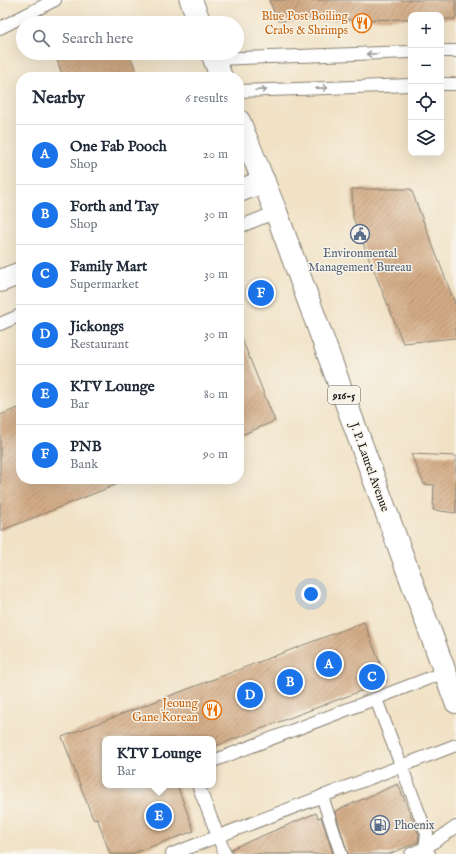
<!DOCTYPE html>
<meta charset="utf-8">
<style>
:root{--surface:#fff;--page:#f6f6f7;--text:#1f2937;--muted:#747a83;--line:#e0e1e3;--accent:#1a73e8}
body{margin:0;font-family:"IM FELL English",serif;background:var(--page);color:var(--text)}
.controls{position:absolute;right:12px;top:12px;display:grid;overflow:hidden;border-radius:8px;box-shadow:0 4px 16px #0002}
.controls button{width:36px;height:36px;display:grid;place-items:center;padding:0;border:0;border-bottom:1px solid var(--line);background:var(--surface);color:var(--text);font:20px sans-serif}
.you{position:absolute;left:311px;top:594px;width:14px;height:14px;margin:-10px;border:3px solid #fff;border-radius:50%;background:#1a73e8;box-shadow:0 0 0 6px #1a73e833}
.badge{display:grid;place-items:center;width:26px;height:26px;border-radius:50%;background:var(--accent);color:#fff;font-size:13px;font-weight:700}
.pin{position:absolute;translate:-50% -50%;border:2px solid #fff;box-shadow:0 1px 4px #0006}
.popup{position:absolute;left:102px;top:736px;width:114px;height:52px;box-sizing:border-box;display:grid;place-content:center;border-radius:8px;background:var(--surface);filter:drop-shadow(0 1px 3px #0005);font-size:13px;white-space:nowrap;color:var(--muted)}
.popup b{font-size:15px;color:var(--text)}
.popup::after{content:'';position:absolute;left:50%;top:100%;margin-left:-8px;border:8px solid transparent;border-top-color:var(--surface)}
.list{margin:0;padding:0;list-style:none}
h2{display:flex;justify-content:space-between;align-items:center;height:52px;margin:0;padding:0 16px;font-size:17px}
h2 small{font-size:13px;font-weight:400;color:var(--muted)}
.list li{display:grid;grid-template-columns:26px 1fr auto;gap:12px;align-items:center;box-sizing:border-box;height:60px;padding:0 16px;border-top:1px solid var(--line)}
.list b{display:block;font-size:15px;white-space:nowrap}
.list p{margin:0;font-size:13px;white-space:nowrap;color:var(--muted)}
.list em{font-size:13px;font-style:normal;color:var(--muted)}
.icon{flex:none;width:22px;height:22px;fill:none;stroke:currentColor;stroke-width:2;stroke-linecap:round;stroke-linejoin:round}
.map{position:relative;flex:none;width:456px;height:854px;overflow:hidden}
.search{position:absolute;background:var(--surface);box-shadow:0 4px 16px #0002;left:16px;top:16px;width:228px;height:44px;display:flex;align-items:center;gap:10px;box-sizing:border-box;padding:0 14px;border-radius:22px;color:var(--muted);font-size:15px}
.panel{position:absolute;background:var(--surface);box-shadow:0 4px 16px #0002;left:16px;top:72px;width:228px;height:412px;border-radius:16px}
.map>svg:first-child{display:block}
.building{fill:url(#building-hatch)}
.lines{fill:none;stroke-linecap:round;stroke-linejoin:round}
.lane-casing{stroke:#867f71;stroke-width:14}
.street-casing{stroke:#867f71;stroke-width:24}
.primary-casing{stroke:#867f71;stroke-width:24}
.lane{stroke:#fff;stroke-width:12}
.street{stroke:#fff;stroke-width:22}
.primary{stroke:#fff;stroke-width:22}
.oneway{stroke:#999}
.labels{text-anchor:middle;stroke-width:3;stroke-linejoin:round;paint-order:stroke}
.shield{fill:#f7f3e8;stroke:#5e5c59;stroke-width:1}
.shield-label{font-size:11px;font-weight:bold;fill:#1c1c1c}
.food-label{font-size:12px;fill:#c56008;stroke:#f7f3e8;text-anchor:end}
.service-label{font-size:12px;fill:#4e5e75;stroke:#f7f3e8}
.street-label{font-size:12px;fill:#1c1c1c;stroke:#f7f3e8}
</style>
<div class="map">
<svg width="456" height="854" viewBox="0 0 456 854">
<defs>
<pattern id="building-hatch" width="6" height="6" patternUnits="userSpaceOnUse"><rect width="6" height="6" fill="#d3ab85"/><path d="M-1 1l2-2M0 6l6-6M5 7l2-2" fill="none" stroke="#aa8a6c"/></pattern>
</defs>
<rect width="100%" height="100%" fill="#f7f3e8"/>
<filter id="ink" filterUnits="userSpaceOnUse"><feTurbulence type="fractalNoise" baseFrequency=".025" numOctaves="2"/><feDisplacementMap in="SourceGraphic" scale="8" xChannelSelector="R" yChannelSelector="G"/><feConvolveMatrix kernelMatrix="1 2 1 2 8 2 1 2 1" color-interpolation-filters="sRGB"/></filter>
<filter id="wash" filterUnits="userSpaceOnUse"><feTurbulence type="fractalNoise" baseFrequency=".012" numOctaves="4" result="noise"/><feDisplacementMap in="SourceGraphic" scale="16" xChannelSelector="R" yChannelSelector="G"/><feGaussianBlur stdDeviation="0.9" result="paint"/><feColorMatrix in="noise" values="0 0 0 0 0 0 0 0 0 0 0 0 0 0 0 0 0 1.4 0 .05"/><feComposite in="paint" operator="in"/></filter>
<g filter="url(#wash)">
<rect width="100%" height="100%" fill="#f1e2c6"/>
<g id="blocks">
<g class="building">
<polygon points="269,0 456,0 456,19 441,19 441,15 411,15 411,19 278,21"/>
<polygon points="62,53 129,53 139,77 63,77 56,57"/>
<polygon points="352,189 411,189 456,306 456,338 403,343 353,218"/>
<polygon points="239,332 275,421 239,436"/>
<polygon points="21,407 21,479 128,480 0,531 0,415"/>
<polygon points="411,454 456,456 456,513 433,510 434,485 424,484"/>
<polygon points="364,622 387,681 213,747 213,739 105,739 105,785 177,785 194,831 131,854 110,854 97,818 93,819 62,737"/>
<polygon points="398,784 419,835 418,842 389,854 348,854 335,811"/>
<polygon points="316,813 318,818 321,817 333,854 232,854 231,849"/>
</g>
</g>
</g>
<g filter="url(#ink)">
<use href="#blocks" fill-opacity="0" stroke="#867f71" stroke-width="1"/>
<g class="lines">
<g class="lane-casing">
<g id="lane">
<polyline points="0,28 55,0"/>
<polyline points="441,51 456,51"/>
<polyline points="215,59 411,52"/>
<polyline points="441,84 456,84"/>
<polyline points="239,91 411,85"/>
<polyline points="239,227 276,212"/>
<polyline points="0,324 21,315"/>
<polyline points="376,699 427,834 425,848 429,854"/>
<polyline points="213,761 445,672"/>
<polyline points="198,785 225,854"/>
<polyline points="322,796 341,854"/>
<polyline points="172,854 456,745"/>
<polyline points="411,854 425,848 456,827"/>
</g>
</g>
<g class="street-casing">
<g id="street">
<polyline points="239,191 264,181"/>
<polyline points="0,281 21,273"/>
</g>
</g>
<g class="primary-casing">
<g id="primary">
<polyline points="191,0 200,23"/>
<polyline points="212,53 221,77"/>
<polyline points="239,121 276,212 456,702"/>
</g>
</g>
<use href="#lane" class="lane"/>
<use href="#street" class="street"/>
<use href="#primary" class="primary"/>
</g>
<defs><path id="oneway-shaft" d="M-6 0H5M1.5-3L5.5 0L1.5 3" fill="none" stroke-width="1.6" stroke-linecap="round" stroke-linejoin="round"/></defs>
<g class="oneway">
<use href="#oneway-shaft" transform="translate(372 54) rotate(178)"/>
<use href="#oneway-shaft" transform="translate(322 88) rotate(-2)"/>
<use href="#oneway-shaft" transform="translate(261 90) rotate(-2)"/>
</g>
</g>
<defs>
<g id="restaurant-ring" transform="scale(1)"><circle r="9.5" fill="#f7f3e8" stroke="#e8710a" stroke-width="1.5"/><path d="M-5-6h1v4h1v-4h1v4h1v-4h1v5L-1.5 .5V6h-2V.5L-5-1ZM5-6V6H3V1.5H1.5Q1.5-4 5-6Z" fill="#e8710a"/></g>
<g id="civic-ring" transform="scale(1)"><circle r="9.5" fill="#f7f3e8" stroke="#5c6f8a" stroke-width="1.5"/><path d="M-.6-6.5H3V-4.5H.6V-3L4-1V1h2V6H-6V1h2V-1L-.6-3ZM-1.2 2.5V6h2.4V2.5Z" fill="#5c6f8a"/></g>
<g id="fuel-ring" transform="scale(1)"><circle r="9.5" fill="#f7f3e8" stroke="#5c6f8a" stroke-width="1.5"/><path d="M-5.5-6h7V0h2V4h1.3V-2.5L3-4.5l.8-.8L6-3V5H2.5V1h-1V6h-7ZM-4.2-4.7v3.2H.2V-4.7Z" fill="#5c6f8a"/></g>
</defs>
<g fill-rule="evenodd">
<use href="#restaurant-ring" x="362" y="23"/>
<use href="#civic-ring" x="360" y="234"/>
<use href="#restaurant-ring" x="212" y="710"/>
<use href="#fuel-ring" x="380" y="825"/>
</g>
<g class="labels">
<rect class="shield" x="328" y="386" width="32" height="18" rx="3"/>
<g class="shield-label">
<text x="344" y="399">916-5</text>
</g>
<g class="food-label">
<text x="348" y="20">Blue Post Boiling<tspan x="348" dy="14">Crabs &amp; Shrimps</tspan></text>
<text x="198" y="707">Jeoung<tspan x="198" dy="14">Gane Korean</tspan></text>
</g>
<g class="service-label">
<text x="360" y="257">Environmental<tspan x="360" dy="14">Management Bureau</tspan></text>
<text x="394" y="829" text-anchor="start">Phoenix</text>
</g>
<g class="street-label">
<text transform="translate(370 467) rotate(70)" y="4">J. P. Laurel Avenue</text>
</g>
</g>
</svg>
<div class="controls">
<button>+</button>
<button>−</button>
<button><svg class="icon" aria-label="locate" viewBox="0 0 24 24"><circle cx="12" cy="12" r="6"/><path d="M12 2v4M12 18v4M2 12h4M18 12h4"/></svg></button>
<button><svg class="icon" aria-label="layers" viewBox="0 0 24 24"><path d="M12 4l9 5-9 5-9-5zM3 14l9 5 9-5"/></svg></button>
</div>
<div class="you"></div>
<div class="pin badge" style="left:329px;top:664px">A</div>
<div class="pin badge" style="left:290px;top:682px">B</div>
<div class="pin badge" style="left:372px;top:677px">C</div>
<div class="pin badge" style="left:250px;top:695px">D</div>
<div class="pin badge" style="left:159px;top:816px">E</div>
<div class="popup"><b>KTV Lounge</b>Bar</div>
<div class="pin badge" style="left:261px;top:293px">F</div>
<div class="search"><svg class="icon" aria-label="search" viewBox="0 0 24 24"><circle cx="10" cy="10" r="6"/><path d="M15 15l6 6"/></svg>Search here</div>
<section class="panel">
<h2>Nearby<small>6 results</small></h2>
<ul class="list">
<li><span class="badge">A</span><div><b>One Fab Pooch</b><p>Shop</p></div><em>20 m</em></li>
<li><span class="badge">B</span><div><b>Forth and Tay</b><p>Shop</p></div><em>30 m</em></li>
<li><span class="badge">C</span><div><b>Family Mart</b><p>Supermarket</p></div><em>30 m</em></li>
<li><span class="badge">D</span><div><b>Jickongs</b><p>Restaurant</p></div><em>30 m</em></li>
<li><span class="badge">E</span><div><b>KTV Lounge</b><p>Bar</p></div><em>80 m</em></li>
<li><span class="badge">F</span><div><b>PNB</b><p>Bank</p></div><em>90 m</em></li>
</ul>
</section>
</div>
